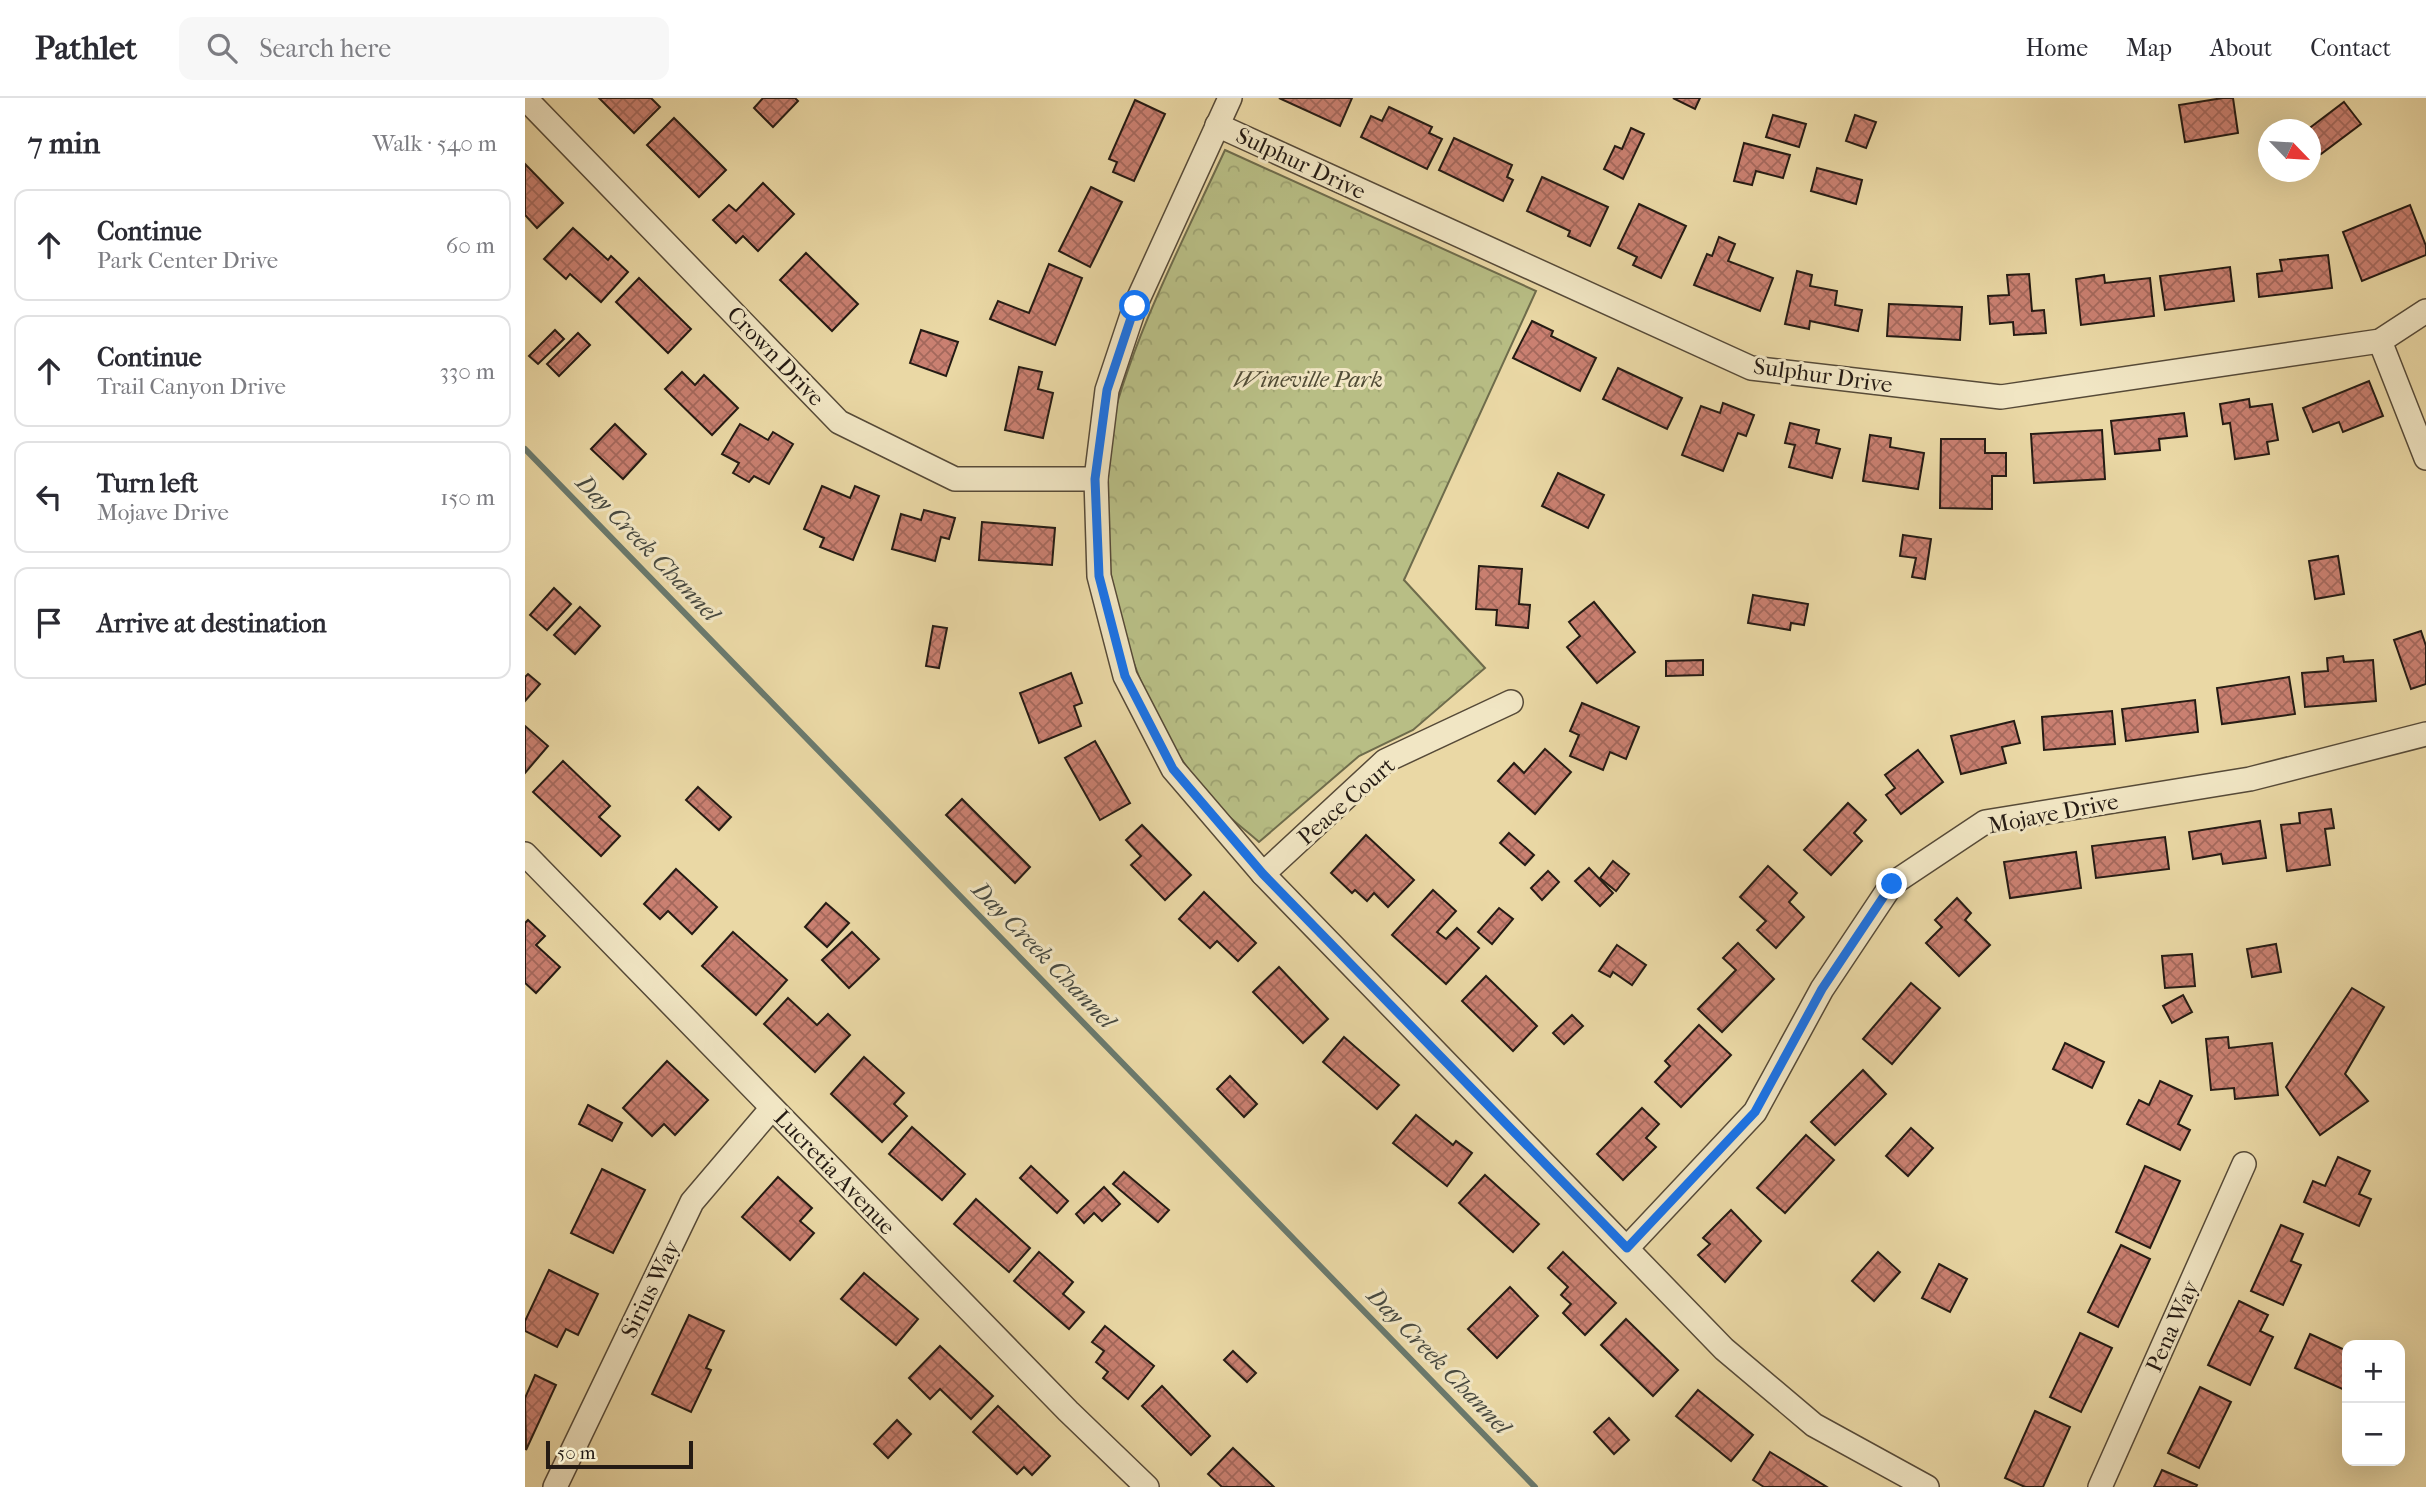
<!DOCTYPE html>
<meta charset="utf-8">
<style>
:root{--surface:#fff;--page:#f7f7f7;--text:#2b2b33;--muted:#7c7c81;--line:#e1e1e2}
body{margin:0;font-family:"IM FELL French Canon",serif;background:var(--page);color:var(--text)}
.controls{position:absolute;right:21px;bottom:21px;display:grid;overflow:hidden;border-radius:14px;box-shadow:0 7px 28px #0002}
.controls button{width:63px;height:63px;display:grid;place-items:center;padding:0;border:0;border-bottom:2px solid var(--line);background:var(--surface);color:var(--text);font:35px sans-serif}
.compass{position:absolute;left:1733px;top:21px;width:63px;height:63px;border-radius:50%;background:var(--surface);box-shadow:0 7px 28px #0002;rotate:115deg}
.scale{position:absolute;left:21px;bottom:18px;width:147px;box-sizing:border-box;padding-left:7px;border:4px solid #251b14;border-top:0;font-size:19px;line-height:24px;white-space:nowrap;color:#251b14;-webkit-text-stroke:5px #f1e6c4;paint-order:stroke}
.stop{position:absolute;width:21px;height:21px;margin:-16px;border:5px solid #1a73e8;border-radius:50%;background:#fff}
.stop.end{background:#1a73e8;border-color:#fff;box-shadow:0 2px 7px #0008}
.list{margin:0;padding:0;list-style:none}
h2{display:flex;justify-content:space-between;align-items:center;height:91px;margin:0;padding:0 28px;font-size:30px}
h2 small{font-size:23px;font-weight:400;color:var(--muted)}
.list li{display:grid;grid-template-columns:46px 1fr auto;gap:21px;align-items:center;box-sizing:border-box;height:112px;margin:0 14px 14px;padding:0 14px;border:2px solid var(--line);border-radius:14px}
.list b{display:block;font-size:26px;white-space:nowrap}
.list p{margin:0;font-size:23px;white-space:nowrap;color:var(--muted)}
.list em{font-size:23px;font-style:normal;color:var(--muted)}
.icon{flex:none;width:38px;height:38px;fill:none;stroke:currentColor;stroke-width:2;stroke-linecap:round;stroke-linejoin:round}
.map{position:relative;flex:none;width:1901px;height:1389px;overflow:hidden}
header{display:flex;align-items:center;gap:42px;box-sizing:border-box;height:98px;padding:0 35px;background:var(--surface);border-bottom:2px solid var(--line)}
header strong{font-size:33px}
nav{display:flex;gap:38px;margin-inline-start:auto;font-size:24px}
.search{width:490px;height:63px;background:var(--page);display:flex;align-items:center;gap:18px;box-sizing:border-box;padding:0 24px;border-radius:14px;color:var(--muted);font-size:26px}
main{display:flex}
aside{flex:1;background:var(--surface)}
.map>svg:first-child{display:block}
.park{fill:url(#park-crowns);stroke:#6e6c4c;stroke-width:2}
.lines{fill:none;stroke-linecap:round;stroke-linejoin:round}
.stream{stroke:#6a7a6e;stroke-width:6}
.building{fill:url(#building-cross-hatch);stroke:#251b14;stroke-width:2}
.minor-casing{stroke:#564a38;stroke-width:26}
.minor{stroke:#f1e6c4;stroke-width:23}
.route{stroke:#1a73e8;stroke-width:9}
.labels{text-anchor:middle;stroke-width:6;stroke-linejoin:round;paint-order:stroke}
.street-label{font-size:23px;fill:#251b14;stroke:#f1e6c4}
.park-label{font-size:23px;font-style:italic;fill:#514c36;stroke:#f1e6c4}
.water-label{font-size:24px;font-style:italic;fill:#484a41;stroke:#f1e6c4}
</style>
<header>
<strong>Pathlet</strong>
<div class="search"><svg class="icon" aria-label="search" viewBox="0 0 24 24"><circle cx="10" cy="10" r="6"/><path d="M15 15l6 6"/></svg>Search here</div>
<nav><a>Home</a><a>Map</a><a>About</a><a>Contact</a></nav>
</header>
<main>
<aside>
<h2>7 min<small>Walk · 540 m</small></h2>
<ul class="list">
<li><svg class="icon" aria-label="ahead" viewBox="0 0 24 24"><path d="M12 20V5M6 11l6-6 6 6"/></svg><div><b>Continue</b><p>Park Center Drive</p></div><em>60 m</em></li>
<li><svg class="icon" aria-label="ahead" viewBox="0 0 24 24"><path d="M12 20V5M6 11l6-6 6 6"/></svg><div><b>Continue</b><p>Trail Canyon Drive</p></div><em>330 m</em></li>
<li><svg class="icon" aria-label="left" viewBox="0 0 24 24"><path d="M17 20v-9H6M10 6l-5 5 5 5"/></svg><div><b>Turn left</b><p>Mojave Drive</p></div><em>150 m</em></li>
<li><svg class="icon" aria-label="arrive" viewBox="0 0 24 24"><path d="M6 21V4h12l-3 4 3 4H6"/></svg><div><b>Arrive at destination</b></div></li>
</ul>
</aside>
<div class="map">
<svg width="1901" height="1389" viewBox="0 0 1901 1389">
<defs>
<pattern id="park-crowns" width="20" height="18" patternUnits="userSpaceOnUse" patternTransform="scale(1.75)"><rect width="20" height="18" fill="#b8be85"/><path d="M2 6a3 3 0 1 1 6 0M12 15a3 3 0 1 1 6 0" fill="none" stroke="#9ea372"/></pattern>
<pattern id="building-cross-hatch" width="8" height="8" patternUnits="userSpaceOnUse" patternTransform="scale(1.75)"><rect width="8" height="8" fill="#ca8071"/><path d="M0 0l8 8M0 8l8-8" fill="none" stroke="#a4685c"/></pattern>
</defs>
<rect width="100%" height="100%" fill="#ead8a5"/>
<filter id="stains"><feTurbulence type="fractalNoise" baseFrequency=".00286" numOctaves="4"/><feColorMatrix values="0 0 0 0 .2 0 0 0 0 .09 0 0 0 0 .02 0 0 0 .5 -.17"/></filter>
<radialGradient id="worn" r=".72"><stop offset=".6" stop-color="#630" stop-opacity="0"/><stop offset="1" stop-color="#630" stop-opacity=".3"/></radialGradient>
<path class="park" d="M 700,52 L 1011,193 L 879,482 L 960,570 L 888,632 L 834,658 L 734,744 C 721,732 706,722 694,709 C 619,628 578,505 580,396 C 580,379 578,359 582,343 C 606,241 656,147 700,52 Z"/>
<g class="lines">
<polyline class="stream" points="0,351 1010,1389"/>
</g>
<g class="building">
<polygon points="74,0 126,0 135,9 109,35"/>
<polygon points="238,0 270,0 273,3 248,29 229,10"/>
<polygon points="754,0 827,0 815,28"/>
<polygon points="1148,0 1175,0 1170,11"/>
<polygon points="1698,0 1708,0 1713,35 1660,44 1654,7"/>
<polygon points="610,2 640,16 609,83 588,74 592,64 584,61"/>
<polygon points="1819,4 1836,26 1796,56 1786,41 1786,32 1782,32"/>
<polygon points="864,9 907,29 904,35 917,41 902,71 836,39 846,18 857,23"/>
<polygon points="1248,17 1281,26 1274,49 1241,39"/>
<polygon points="1330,17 1351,24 1341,50 1321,43"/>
<polygon points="149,20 201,72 174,99 122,47"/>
<polygon points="1106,30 1119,36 1098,81 1079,71 1090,48 1097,51"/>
<polygon points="929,40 987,67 982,79 988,82 978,103 914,72"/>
<polygon points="1219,45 1265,57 1258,80 1231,73 1227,87 1209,83"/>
<polygon points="0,66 38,105 12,130 0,117"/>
<polygon points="1292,70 1337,82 1331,106 1286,93"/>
<polygon points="1017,79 1083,109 1065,148 1043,138 1045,133 1002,113"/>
<polygon points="238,85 269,116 233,153 218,138 211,145 188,122 204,107 211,113"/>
<polygon points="566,89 597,104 565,169 534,153"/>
<polygon points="1114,106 1161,128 1136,180 1108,167 1112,159 1093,150"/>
<polygon points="1885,107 1901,148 1901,157 1837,183 1818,134"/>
<polygon points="48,130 83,162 86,158 103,174 76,204 45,176 41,181 19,161"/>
<polygon points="1194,139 1210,146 1203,163 1248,180 1235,213 1169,187 1182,156 1187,158"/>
<polygon points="281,155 333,206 307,233 255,182"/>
<polygon points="1803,157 1807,190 1734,199 1732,176 1757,173 1755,162"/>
<polygon points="524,166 557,180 530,247 465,221 473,203 504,215"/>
<polygon points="1705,169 1709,203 1640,212 1635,178"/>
<polygon points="1272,173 1287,177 1285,188 1312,193 1310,207 1337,212 1333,233 1285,223 1284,231 1260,226"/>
<polygon points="1504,176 1507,213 1519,212 1521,235 1489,237 1488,224 1465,226 1463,198 1484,197 1482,177"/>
<polygon points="1579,177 1580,185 1625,180 1629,218 1556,227 1551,181"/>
<polygon points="114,180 166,231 143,255 91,204"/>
<polygon points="1364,206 1437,209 1435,242 1362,238"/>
<polygon points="1007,223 1028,233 1026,238 1071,260 1055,293 988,260"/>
<polygon points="30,232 39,241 13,266 4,258"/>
<polygon points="396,232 433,244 421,278 385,265"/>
<polygon points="53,235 65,247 34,278 22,266"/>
<polygon points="494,269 517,274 513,291 528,295 518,340 480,332"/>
<polygon points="1093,270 1157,300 1142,331 1078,301"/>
<polygon points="157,274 170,287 179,277 213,310 187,337 140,291"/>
<polygon points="1844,283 1858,318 1818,334 1814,324 1788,334 1778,310"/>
<polygon points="1724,301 1725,309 1747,306 1753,342 1742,344 1744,356 1710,361 1705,325 1698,326 1695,306"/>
<polygon points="1198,305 1229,317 1221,338 1213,335 1198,373 1157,357 1176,308 1195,315"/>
<polygon points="1659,315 1662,338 1634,341 1635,352 1590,356 1586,323"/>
<polygon points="1265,325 1294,332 1291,345 1315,351 1307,380 1264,369 1270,347 1260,345"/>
<polygon points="90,326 121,356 98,381 66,351"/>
<polygon points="215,326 243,342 248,334 268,346 244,386 229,378 224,384 208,375 214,365 197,356"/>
<polygon points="1577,332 1580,381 1509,385 1506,336"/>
<polygon points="1345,337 1366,340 1365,349 1399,355 1393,391 1338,383"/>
<polygon points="1416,341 1460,341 1460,355 1481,355 1481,378 1467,378 1467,411 1415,410"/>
<polygon points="1033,375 1079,397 1063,430 1017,408"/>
<polygon points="297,388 325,400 330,388 354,398 328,462 295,449 299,440 279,431"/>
<polygon points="399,412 430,420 424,441 416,439 410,463 367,451 376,416 396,422"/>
<polygon points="457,424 530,430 527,467 454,462"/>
<polygon points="1378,437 1406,441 1400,481 1387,479 1391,460 1375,458"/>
<polygon points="1813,458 1819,496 1790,501 1784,463"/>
<polygon points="954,468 997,471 994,506 1005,507 1003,530 971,527 972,512 951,511"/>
<polygon points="29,490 46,506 22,532 5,517"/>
<polygon points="1228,497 1283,506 1279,527 1266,525 1265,532 1223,525"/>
<polygon points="1069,504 1110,554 1072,585 1042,549 1055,538 1044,524"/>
<polygon points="55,509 75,528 50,556 29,537"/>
<polygon points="408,528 422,530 414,570 401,568"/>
<polygon points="1896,533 1901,548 1901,586 1886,591 1869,542"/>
<polygon points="1818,558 1819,564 1848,562 1851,603 1780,609 1777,575 1803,573 1802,560"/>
<polygon points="1178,562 1178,577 1141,578 1141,563"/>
<polygon points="546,575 557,605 549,608 556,628 514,645 495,595"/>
<polygon points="3,576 15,586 0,603 0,579"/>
<polygon points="1764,579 1770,616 1697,626 1692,590"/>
<polygon points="1670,602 1673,634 1601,643 1597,611"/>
<polygon points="1057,605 1114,629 1101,661 1085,654 1078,672 1045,658 1054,637 1045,633"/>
<polygon points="1587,613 1590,646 1519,652 1517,619"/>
<polygon points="1489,623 1495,645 1477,649 1481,665 1436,676 1426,638"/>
<polygon points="0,628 23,648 0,675"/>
<polygon points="570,643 605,705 575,722 540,660"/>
<polygon points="1020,651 1046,674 1010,716 973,683 989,665 999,675"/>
<polygon points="1393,652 1418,684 1376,716 1361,697 1370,690 1360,677"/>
<polygon points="38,663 85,708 74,719 95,738 76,758 8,694"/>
<polygon points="173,689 206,719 194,732 161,702"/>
<polygon points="437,701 505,769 490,785 421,717"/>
<polygon points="1323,705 1341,722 1329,735 1337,743 1306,777 1279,752"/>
<polygon points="1806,711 1809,730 1800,731 1805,767 1762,773 1756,727 1775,725 1774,715"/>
<polygon points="1735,723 1741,760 1698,766 1696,756 1668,761 1664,734"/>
<polygon points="617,727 666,777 640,802 606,767 616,758 601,742"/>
<polygon points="984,735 1009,757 1000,767 975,745"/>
<polygon points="841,737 889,782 863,809 849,795 842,803 830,792 827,795 806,775"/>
<polygon points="1640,739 1644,771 1571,780 1567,748"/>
<polygon points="1551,754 1556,790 1485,800 1479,764"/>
<polygon points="1088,763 1104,776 1091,793 1075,780"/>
<polygon points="1243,768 1272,795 1264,804 1279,819 1251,850 1232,832 1241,823 1215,799"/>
<polygon points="1064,770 1088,795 1075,808 1050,783"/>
<polygon points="151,771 192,809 167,836 143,813 135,821 119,806"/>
<polygon points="1023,773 1034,784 1017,802 1006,790"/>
<polygon points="908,792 931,813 912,834 921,841 932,830 954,850 921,886 867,837"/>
<polygon points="679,794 731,845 713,863 692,843 685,850 654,821"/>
<polygon points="1432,800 1446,815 1440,822 1465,847 1434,878 1401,845 1417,829 1410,822"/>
<polygon points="301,805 324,825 302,849 280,829"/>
<polygon points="974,810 988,821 967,846 953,834"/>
<polygon points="3,822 20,838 11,847 35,869 11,895 0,885 0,825"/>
<polygon points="208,834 262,882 231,917 177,868"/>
<polygon points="327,834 354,861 324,890 297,862"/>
<polygon points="1213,845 1249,881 1197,934 1173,911 1211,872 1198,860"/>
<polygon points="1751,846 1756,874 1727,879 1722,851"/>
<polygon points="1092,847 1121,867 1107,887 1088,874 1085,879 1074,873"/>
<polygon points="1667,856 1670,888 1640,890 1637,858"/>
<polygon points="754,869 803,921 778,945 728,894"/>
<polygon points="961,878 1012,928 988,953 937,903"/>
<polygon points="1386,885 1415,910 1367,966 1338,941"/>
<polygon points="1827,890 1859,909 1820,976 1843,1003 1795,1037 1761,989"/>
<polygon points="1658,897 1667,914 1647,925 1638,908"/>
<polygon points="263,900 292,927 303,916 325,937 290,974 239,926"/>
<polygon points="1047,917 1058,928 1039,946 1028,935"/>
<polygon points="1174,927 1206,957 1156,1009 1130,984 1145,968 1140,963"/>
<polygon points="819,939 874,987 852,1011 798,964"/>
<polygon points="1703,939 1704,950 1747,945 1753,997 1710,1001 1709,990 1686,992 1681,941"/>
<polygon points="1540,945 1579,964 1567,990 1528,971"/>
<polygon points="339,959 379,995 369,1006 382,1018 357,1044 306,996"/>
<polygon points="142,963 183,1002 150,1037 139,1026 127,1038 98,1010"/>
<polygon points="1338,972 1361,996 1310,1047 1286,1024"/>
<polygon points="705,978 732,1006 719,1019 692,991"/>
<polygon points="1635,983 1667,998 1653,1026 1665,1032 1655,1052 1602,1026 1614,1002 1624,1007"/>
<polygon points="63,1007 97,1025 87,1043 54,1026"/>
<polygon points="1117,1010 1134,1026 1121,1040 1131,1049 1098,1082 1072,1056"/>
<polygon points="891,1017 928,1047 931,1043 947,1055 922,1088 868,1045"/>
<polygon points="387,1029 440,1076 417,1102 364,1056"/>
<polygon points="1386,1030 1408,1050 1383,1078 1361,1058"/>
<polygon points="1281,1037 1309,1062 1260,1115 1232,1090"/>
<polygon points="1813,1059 1845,1073 1834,1096 1846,1101 1834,1128 1779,1104 1788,1083 1800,1088"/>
<polygon points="506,1068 543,1103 532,1115 495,1080"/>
<polygon points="1620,1068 1655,1083 1625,1150 1591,1134"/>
<polygon points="77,1071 120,1092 88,1155 46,1135"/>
<polygon points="599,1074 644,1112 633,1124 588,1086"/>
<polygon points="960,1077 1014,1126 988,1154 934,1105"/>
<polygon points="253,1079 287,1110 275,1123 289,1135 265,1162 217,1119"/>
<polygon points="579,1089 595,1106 577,1123 569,1115 559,1125 551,1116"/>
<polygon points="451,1101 505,1150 484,1174 429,1126"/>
<polygon points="1206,1112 1236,1143 1200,1184 1173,1157 1185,1146 1178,1140"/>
<polygon points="1756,1127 1778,1136 1766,1163 1776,1167 1758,1207 1726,1193"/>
<polygon points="1596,1147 1625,1161 1593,1229 1563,1214"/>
<polygon points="514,1154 548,1184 538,1196 559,1214 544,1231 489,1183"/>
<polygon points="1038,1154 1091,1205 1060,1237 1038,1215 1046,1206 1036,1197 1043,1189 1023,1170"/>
<polygon points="1353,1154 1375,1174 1349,1203 1327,1183"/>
<polygon points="1414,1166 1442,1181 1425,1214 1397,1200"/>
<polygon points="24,1172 73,1196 53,1237 41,1231 32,1249 0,1233 0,1223"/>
<polygon points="339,1175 393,1221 371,1247 316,1201"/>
<polygon points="985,1189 1013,1218 972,1260 943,1231"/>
<polygon points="1714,1203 1743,1217 1735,1233 1748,1239 1725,1287 1683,1267"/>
<polygon points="164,1217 199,1233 181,1270 186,1272 166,1314 127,1296"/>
<polygon points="1101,1221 1153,1272 1128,1298 1076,1247"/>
<polygon points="580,1228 629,1268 603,1301 578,1280 583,1274 571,1264 579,1253 567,1244"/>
<polygon points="1555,1235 1587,1250 1556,1314 1525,1299"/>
<polygon points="1785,1236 1822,1253 1822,1293 1770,1270"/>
<polygon points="415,1248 468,1298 446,1321 415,1291 405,1301 384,1280"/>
<polygon points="708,1253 731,1275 722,1284 699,1262"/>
<polygon points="10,1277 31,1287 1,1352 0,1300"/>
<polygon points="637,1288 685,1338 666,1357 617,1308"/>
<polygon points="1675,1289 1706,1304 1674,1370 1643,1355"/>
<polygon points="1173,1292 1228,1337 1206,1363 1151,1318"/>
<polygon points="473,1308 525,1358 507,1377 499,1369 492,1376 448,1334"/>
<polygon points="1510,1313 1545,1329 1518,1389 1500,1389 1480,1380"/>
<polygon points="1084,1320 1104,1342 1089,1356 1069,1334"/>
<polygon points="372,1322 386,1336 363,1360 349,1346"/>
<polygon points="708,1350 749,1389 697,1389 683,1376"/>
<polygon points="1245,1354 1302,1389 1239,1389 1228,1382"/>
<polygon points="1637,1372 1672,1387 1671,1389 1629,1389"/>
</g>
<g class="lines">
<g class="minor-casing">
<g id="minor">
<polyline points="0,0 314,324 430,381 571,381"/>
<polyline points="705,0 610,208 582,292 571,381 574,478 600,578 648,671 738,776 1199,1251 1289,1327 1402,1389"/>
<polyline points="692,27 1226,270 1476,299 1855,243 1901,213"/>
<polyline points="1855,243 1901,360"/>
<polyline points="0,756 543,1313 622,1389"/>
<polyline points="738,776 860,663 986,604"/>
<polyline points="1102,1150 1230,1014 1297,891 1367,786 1460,724 1725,681 1901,636"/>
<polyline points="30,1389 167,1104 247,1010"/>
<polyline points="1575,1389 1719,1066"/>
</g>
</g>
<use href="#minor" class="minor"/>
</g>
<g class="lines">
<polyline class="route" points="610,208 582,292 570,381 574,478 600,578 648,671 738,776 1102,1150 1230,1014 1297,891 1367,786"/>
</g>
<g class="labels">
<g class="street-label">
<text transform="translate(776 65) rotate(25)" y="8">Sulphur Drive</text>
<text transform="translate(251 258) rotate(46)" y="8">Crown Drive</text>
<text transform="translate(1298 277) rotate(8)" y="8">Sulphur Drive</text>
<text transform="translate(821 703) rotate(-41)" y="8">Peace Court</text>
<text transform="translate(1528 715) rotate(-11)" y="8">Mojave Drive</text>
<text transform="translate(310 1074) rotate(46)" y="8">Lucretia Avenue</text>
<text transform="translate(125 1191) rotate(-64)" y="8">Sirius Way</text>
<text transform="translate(1647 1228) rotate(-66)" y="8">Pena Way</text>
</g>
<g class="park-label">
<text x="783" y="289">Wineville Park</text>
</g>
<g class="water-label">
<text transform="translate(123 450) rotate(46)" y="8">Day Creek Channel</text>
<text transform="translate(519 857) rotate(46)" y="8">Day Creek Channel</text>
<text transform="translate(914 1263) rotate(46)" y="8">Day Creek Channel</text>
</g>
</g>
<rect width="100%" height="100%" filter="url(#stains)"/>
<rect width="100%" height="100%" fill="url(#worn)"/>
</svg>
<div class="controls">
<button>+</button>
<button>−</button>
</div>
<svg class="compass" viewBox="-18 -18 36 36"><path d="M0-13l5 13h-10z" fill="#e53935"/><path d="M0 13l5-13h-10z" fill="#7c7c81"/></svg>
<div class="scale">50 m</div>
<div class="stop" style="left:610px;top:208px"></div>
<div class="stop end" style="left:1367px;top:786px"></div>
</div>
</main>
